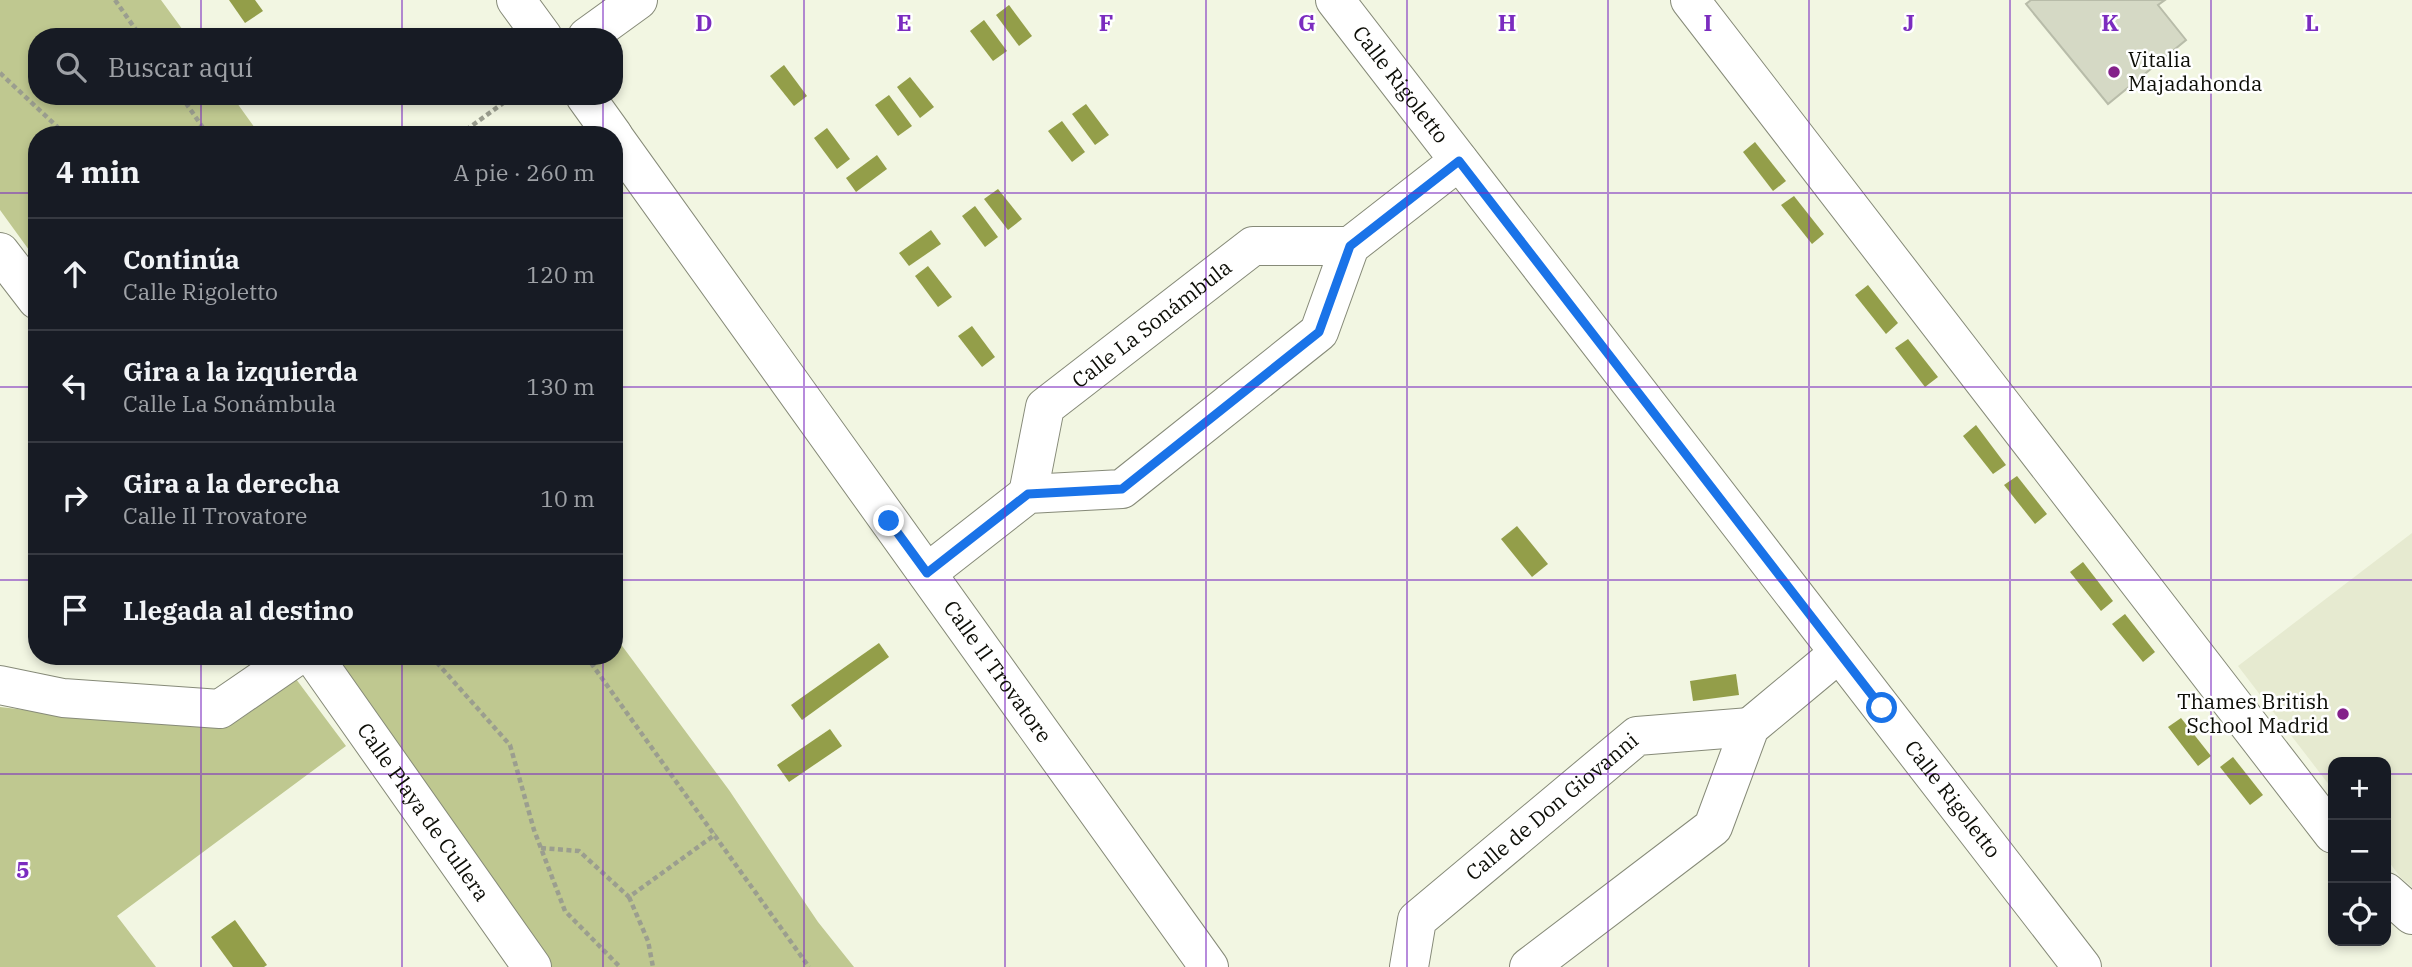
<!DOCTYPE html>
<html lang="es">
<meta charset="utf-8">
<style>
:root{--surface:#171b24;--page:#20242c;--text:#f1f3f6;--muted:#9ea1a6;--line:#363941}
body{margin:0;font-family:"IBM Plex Serif",serif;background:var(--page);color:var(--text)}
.controls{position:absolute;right:21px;bottom:21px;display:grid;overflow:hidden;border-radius:14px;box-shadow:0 4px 10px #0003}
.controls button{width:63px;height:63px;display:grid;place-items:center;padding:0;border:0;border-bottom:2px solid var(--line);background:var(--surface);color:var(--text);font:35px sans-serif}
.stop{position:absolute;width:21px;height:21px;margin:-16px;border:5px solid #1a73e8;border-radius:50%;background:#fff}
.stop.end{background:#1a73e8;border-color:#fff;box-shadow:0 2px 7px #0008}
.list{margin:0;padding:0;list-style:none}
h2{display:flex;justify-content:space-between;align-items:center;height:91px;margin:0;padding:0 28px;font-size:30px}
h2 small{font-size:23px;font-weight:400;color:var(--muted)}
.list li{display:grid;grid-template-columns:46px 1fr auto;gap:21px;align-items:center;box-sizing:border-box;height:112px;padding:0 28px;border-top:2px solid var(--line)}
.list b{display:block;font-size:26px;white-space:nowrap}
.list p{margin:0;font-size:23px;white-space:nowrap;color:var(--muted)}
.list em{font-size:23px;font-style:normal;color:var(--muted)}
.icon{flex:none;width:38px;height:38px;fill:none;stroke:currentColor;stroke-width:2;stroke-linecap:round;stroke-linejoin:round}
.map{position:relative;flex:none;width:2412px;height:967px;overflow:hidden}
.search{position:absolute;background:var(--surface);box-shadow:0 4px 10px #0003;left:28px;top:28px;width:595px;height:77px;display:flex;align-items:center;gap:18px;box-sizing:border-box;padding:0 24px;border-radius:28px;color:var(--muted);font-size:26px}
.panel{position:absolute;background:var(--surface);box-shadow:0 4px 10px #0003;left:28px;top:126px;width:595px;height:539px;border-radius:28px}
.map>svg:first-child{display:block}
.built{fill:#e6ead0}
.green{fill:#bfc890}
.water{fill:#939e49}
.building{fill:#d5d9c5;stroke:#b8bca9;stroke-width:2}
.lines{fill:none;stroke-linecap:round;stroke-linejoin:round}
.minor-casing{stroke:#868a78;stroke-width:40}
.path{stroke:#9b9e8f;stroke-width:4.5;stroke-dasharray:5 3.5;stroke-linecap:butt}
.minor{stroke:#fff;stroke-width:38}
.route{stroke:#1a73e8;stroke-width:9}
.grid{fill:none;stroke:#7b2cbf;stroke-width:2;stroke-opacity:0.55}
.poi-dot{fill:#84218a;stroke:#fff;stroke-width:2.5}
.labels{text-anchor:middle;stroke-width:5;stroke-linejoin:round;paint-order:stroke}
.poi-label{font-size:21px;fill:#0d0e07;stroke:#fff;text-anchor:start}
.street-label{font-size:21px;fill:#0d0e07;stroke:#fff}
.grid-label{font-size:23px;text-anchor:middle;font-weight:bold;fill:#7b2cbf;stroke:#fff;stroke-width:5;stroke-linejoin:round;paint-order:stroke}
</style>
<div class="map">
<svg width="2412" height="967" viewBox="0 0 2412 967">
<rect width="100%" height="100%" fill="#f2f6e2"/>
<polygon class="built" points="2412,533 2412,887 2401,878 2386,858 2386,762 2333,762 2333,790 2238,666"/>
<g class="green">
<polygon points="0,0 161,0 188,37 37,37 37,96 232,96 260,135 37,135 37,261 0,210"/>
<polygon points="614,635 729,790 818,922 854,967 542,967 320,656 614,656"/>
<polygon points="296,679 346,746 117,916 156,967 0,967 0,707 60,714 239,720"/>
</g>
<g class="water">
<polygon points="229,0 255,0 263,11 245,23"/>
<polygon points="1009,5 1032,36 1019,46 996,15"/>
<polygon points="984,20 1007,51 993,61 970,31"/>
<polygon points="784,65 807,96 794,106 770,76"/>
<polygon points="910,77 934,107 920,118 897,87"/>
<polygon points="889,95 912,126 898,136 875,105"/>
<polygon points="1086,104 1109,135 1095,145 1072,114"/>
<polygon points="1062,121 1085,152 1072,162 1048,131"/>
<polygon points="827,128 850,159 837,169 814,138"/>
<polygon points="1755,142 1786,181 1773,191 1743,152"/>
<polygon points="877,155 887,169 856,192 846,178"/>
<polygon points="998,189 1022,219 1008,230 984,199"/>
<polygon points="1794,196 1824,234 1812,244 1781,205"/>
<polygon points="975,206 998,237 985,247 962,216"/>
<polygon points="931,230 941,244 909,266 899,253"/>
<polygon points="928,266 952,297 938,307 915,276"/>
<polygon points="1868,285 1898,323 1886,334 1855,295"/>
<polygon points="972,326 995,357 982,367 958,336"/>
<polygon points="1908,339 1938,377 1925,387 1895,348"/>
<polygon points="1976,425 2006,465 1993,474 1963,436"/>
<polygon points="2017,476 2047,514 2035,524 2004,485"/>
<polygon points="1517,526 1548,564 1532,577 1501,539"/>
<polygon points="2083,562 2113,601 2101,611 2070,572"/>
<polygon points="2125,614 2155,652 2143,662 2112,624"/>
<polygon points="879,643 889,657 802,720 791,705"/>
<polygon points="1736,674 1739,695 1693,701 1690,681"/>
<polygon points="2181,718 2211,756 2198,766 2168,727"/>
<polygon points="830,729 842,746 789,782 777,765"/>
<polygon points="2233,757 2263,795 2250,805 2220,767"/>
<polygon points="235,920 267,965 264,967 233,967 211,937"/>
</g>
<polygon class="building" points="2031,0 2165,0 2158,5 2186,40 2108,104 2026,4"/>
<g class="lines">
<g class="minor-casing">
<g id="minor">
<polyline points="516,0 543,37"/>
<path id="s1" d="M 1335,0 L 2082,967"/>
<polyline points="1690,0 2333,834"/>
<polyline points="587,37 638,0"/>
<polyline points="585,96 613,135"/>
<path id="s2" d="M 614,137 L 1209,967"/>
<polyline points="0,252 37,300"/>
<path id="s3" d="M 1028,494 L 1045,407 L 1253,246 L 1350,246"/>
<polyline points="927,573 1028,494 1122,489 1319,332 1350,246 1459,161"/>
<path id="s4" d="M 313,656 L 532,967"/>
<polyline points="0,685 63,698 220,709 297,656"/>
<polyline points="2386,892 2412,915"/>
<path id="s5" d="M 1409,967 L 1417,920 L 1637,736 L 1750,727"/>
<polyline points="1529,967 1713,827 1750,727 1839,653"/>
</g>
</g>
<g class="path">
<polyline points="115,0 141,37"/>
<polyline points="0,73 66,135"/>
<polyline points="181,96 208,135"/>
<polyline points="459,135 513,96"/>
<polyline points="431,656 510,745 534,830 565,911 620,967"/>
<polyline points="586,656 809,967"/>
<polyline points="541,848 579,851 629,897 716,834"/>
<polyline points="629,897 648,941 653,967"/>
</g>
<use href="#minor" class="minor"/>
</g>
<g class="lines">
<polyline class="route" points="889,521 927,573 1028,494 1122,489 1319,332 1350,246 1459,161 1882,708"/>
</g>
<path class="grid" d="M 201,0 L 201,37M 402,0 L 402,37M 603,0 L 603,37M 804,0 L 804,967M 1005,0 L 1005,967M 1206,0 L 1206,967M 1407,0 L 1407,967M 1608,0 L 1608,967M 1809,0 L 1809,967M 2010,0 L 2010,967M 2211,0 L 2211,967M 201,96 L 201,135M 402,96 L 402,135M 603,96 L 603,135M 0,193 L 37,193M 614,193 L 2412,193M 0,387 L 37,387M 614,387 L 2412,387M 0,580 L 37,580M 614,580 L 2412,580M 201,656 L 201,967M 402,656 L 402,967M 603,656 L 603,967M 0,774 L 2333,774M 2386,774 L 2412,774"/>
<g class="poi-dot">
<circle cx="2114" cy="72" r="7"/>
<circle cx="2343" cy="714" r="7"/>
</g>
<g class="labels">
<g class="poi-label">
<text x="2128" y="67">Vitalia<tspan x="2128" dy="24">Majadahonda</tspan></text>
<text x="2329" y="709" text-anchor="end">Thames British<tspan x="2329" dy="24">School Madrid</tspan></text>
</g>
<g class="street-label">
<text dy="7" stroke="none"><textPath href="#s1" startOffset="107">Calle Rigoletto</textPath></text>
<text dy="7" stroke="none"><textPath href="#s3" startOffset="224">Calle La Sonámbula</textPath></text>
<text dy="7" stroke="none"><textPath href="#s2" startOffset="658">Calle Il Trovatore</textPath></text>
<text dy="7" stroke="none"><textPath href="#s1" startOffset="1010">Calle Rigoletto</textPath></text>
<text dy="7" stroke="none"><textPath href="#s5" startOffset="224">Calle de Don Giovanni</textPath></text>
<text dy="7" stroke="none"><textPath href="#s4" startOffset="191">Calle Playa de Cullera</textPath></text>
</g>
</g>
<g class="grid-label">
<text x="704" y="31">D</text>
<text x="904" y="31">E</text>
<text x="1106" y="31">F</text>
<text x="1307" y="31">G</text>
<text x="1507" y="31">H</text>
<text x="1708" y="31">I</text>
<text x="1909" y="31">J</text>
<text x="2110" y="31">K</text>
<text x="2312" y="31">L</text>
<text x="23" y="878">5</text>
</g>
</svg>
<div class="controls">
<button>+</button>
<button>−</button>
<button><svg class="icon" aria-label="locate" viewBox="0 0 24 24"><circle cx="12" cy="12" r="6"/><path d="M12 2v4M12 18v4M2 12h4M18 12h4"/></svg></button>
</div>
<div class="stop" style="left:1882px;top:708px"></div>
<div class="stop end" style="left:889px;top:521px"></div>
<div class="search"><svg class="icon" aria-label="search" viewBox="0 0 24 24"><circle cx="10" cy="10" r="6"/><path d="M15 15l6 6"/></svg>Buscar aquí</div>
<section class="panel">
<h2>4 min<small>A pie · 260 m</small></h2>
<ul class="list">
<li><svg class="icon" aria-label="ahead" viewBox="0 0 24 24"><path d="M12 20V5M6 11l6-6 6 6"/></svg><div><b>Continúa</b><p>Calle Rigoletto</p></div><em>120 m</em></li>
<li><svg class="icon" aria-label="left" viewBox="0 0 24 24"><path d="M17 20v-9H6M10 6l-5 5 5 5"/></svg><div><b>Gira a la izquierda</b><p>Calle La Sonámbula</p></div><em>130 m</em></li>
<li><svg class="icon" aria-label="right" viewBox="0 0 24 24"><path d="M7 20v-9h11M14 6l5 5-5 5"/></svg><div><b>Gira a la derecha</b><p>Calle Il Trovatore</p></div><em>10 m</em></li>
<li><svg class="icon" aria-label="arrive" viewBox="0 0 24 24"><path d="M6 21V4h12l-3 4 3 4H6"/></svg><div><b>Llegada al destino</b></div></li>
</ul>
</section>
</div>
